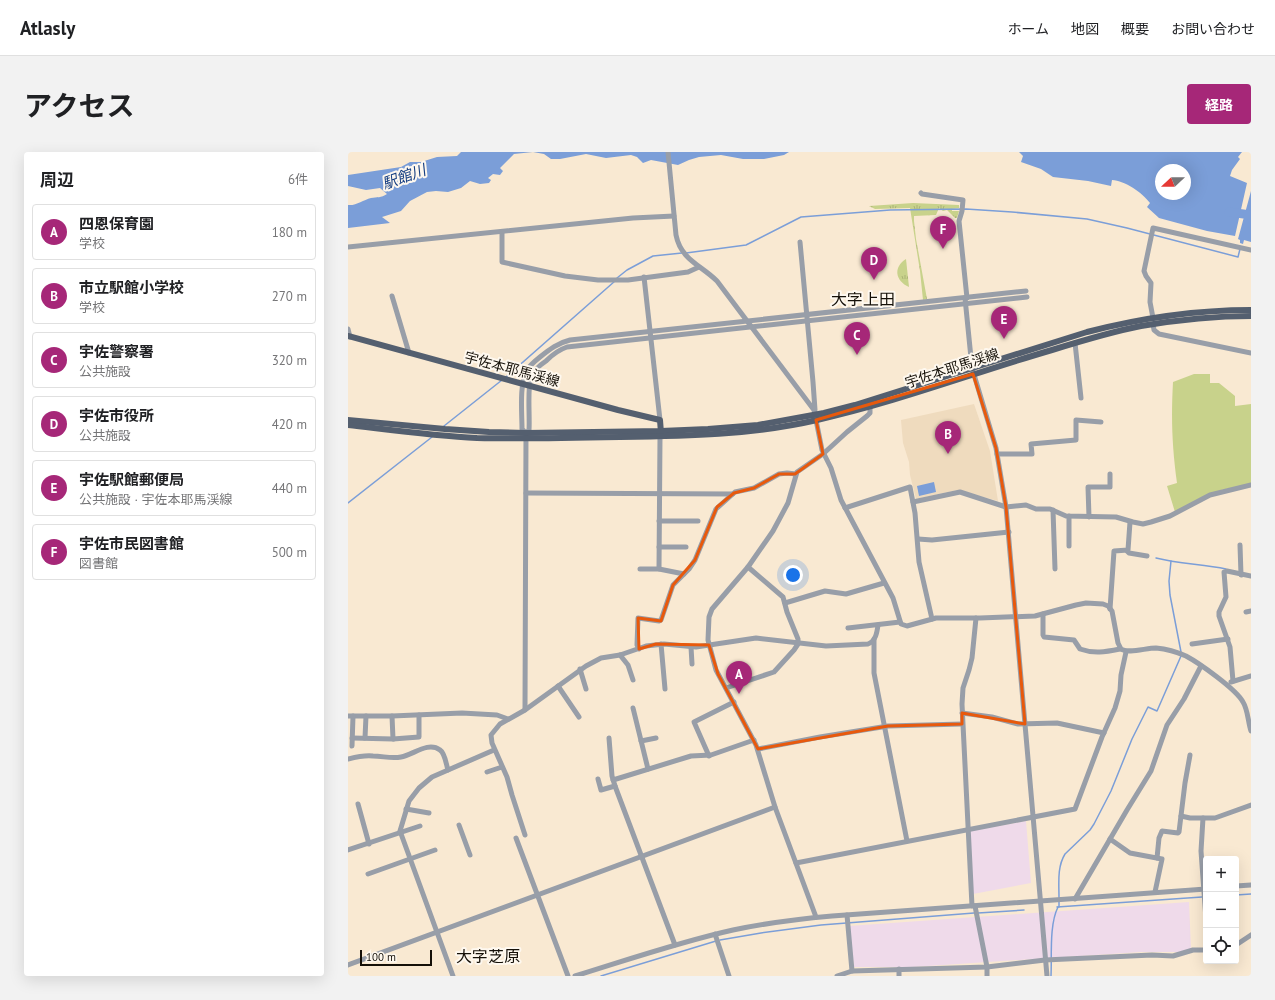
<!DOCTYPE html>
<html lang="ja">
<meta charset="utf-8">
<style>
:root{--surface:#fff;--page:#f2f2f2;--text:#202124;--muted:#757577;--line:#e0e0e0;--accent:#a62778}
body{margin:0;font-family:"PT Sans","Noto Sans JP",sans-serif;background:var(--page);color:var(--text)}
.controls{position:absolute;right:12px;bottom:12px;display:grid;overflow:hidden;border-radius:4px;box-shadow:0 4px 16px #0002}
.controls button{width:36px;height:36px;display:grid;place-items:center;padding:0;border:0;border-bottom:1px solid var(--line);background:var(--surface);color:var(--text);font:20px sans-serif}
.compass{position:absolute;left:807px;top:12px;width:36px;height:36px;border-radius:50%;background:var(--surface);box-shadow:0 4px 16px #0002;rotate:248deg}
.scale{position:absolute;left:12px;bottom:10px;width:72px;box-sizing:border-box;padding-left:4px;border:2px solid #151008;border-top:0;font-size:11px;line-height:14px;white-space:nowrap;color:#151008;-webkit-text-stroke:3px #fef8ef;paint-order:stroke}
.you{position:absolute;left:445px;top:423px;width:14px;height:14px;margin:-10px;border:3px solid #fff;border-radius:50%;background:#1a73e8;box-shadow:0 0 0 6px #1a73e833}
.badge{display:grid;place-items:center;width:26px;height:26px;border-radius:50%;background:var(--accent);color:#fff;font-size:13px;font-weight:700}
.pin{position:absolute;translate:-50% -33px;filter:drop-shadow(0 1px 2px #0008)}
.pin::after{content:'';position:absolute;top:21px;width:14px;height:12px;background:inherit;clip-path:polygon(0 0,100% 0,50% 100%)}
.list{margin:0;padding:0;list-style:none}
h2{display:flex;justify-content:space-between;align-items:center;height:52px;margin:0;padding:0 16px;font-size:17px}
h2 small{font-size:13px;font-weight:400;color:var(--muted)}
.list li{display:grid;grid-template-columns:26px 1fr auto;gap:12px;align-items:center;box-sizing:border-box;height:56px;margin:0 8px 8px;padding:0 8px;border:1px solid var(--line);border-radius:4px}
.list b{display:block;font-size:15px;white-space:nowrap}
.list p{margin:0;font-size:13px;white-space:nowrap;color:var(--muted)}
.list em{font-size:13px;font-style:normal;color:var(--muted)}
.icon{flex:none;width:22px;height:22px;fill:none;stroke:currentColor;stroke-width:2;stroke-linecap:round;stroke-linejoin:round}
.map{position:relative;flex:none;width:903px;height:824px;overflow:hidden;border-radius:4px}
header{display:flex;align-items:center;gap:24px;box-sizing:border-box;height:56px;padding:0 20px;background:var(--surface);border-bottom:1px solid var(--line)}
header strong{font-size:19px}
nav{display:flex;gap:22px;margin-inline-start:auto;font-size:14px}
.intro{display:flex;align-items:center;justify-content:space-between;box-sizing:border-box;height:96px;padding:0 24px}
h1{margin:0;font-size:28px}
.button{padding:10px 18px;border-radius:4px;background:var(--accent);color:#fff;font-size:14px;font-weight:700}
main{display:flex;gap:24px;padding:0 24px}
aside{flex:1;background:var(--surface);border-radius:4px;box-shadow:0 4px 16px #0002}
.map>svg:first-child{display:block}
.commercial{fill:#efdaea}
.built{fill:#efdbbe}
.grass{fill:url(#grass-tufts)}
.park{fill:#c8d28b}
.water{fill:#7b9ed8;fill-rule:evenodd}
.lines{fill:none;stroke-linecap:round;stroke-linejoin:round}
.stream{stroke:#7b9ed8;stroke-width:1.5}
.river{stroke:#7b9ed8;stroke-width:9}
.minor{stroke:#989ea8;stroke-width:5}
.major{stroke:#545f6f;stroke-width:6}
.marked{fill:none;stroke:#e8590c;stroke-width:3;stroke-linejoin:round}
.labels{text-anchor:middle;stroke-width:4;stroke-linejoin:round;paint-order:stroke}
.street-label{font-size:14px;fill:#151008;stroke:#fef8ef}
.water-label{font-size:15px;font-style:italic;fill:#143d81;stroke:#fef8ef}
.quarter-label{font-size:16px;fill:#151008;stroke:#fef8ef}
</style>
<header>
<strong>Atlasly</strong>
<nav><a>ホーム</a><a>地図</a><a>概要</a><a>お問い合わせ</a></nav>
</header>
<div class="intro"><h1>アクセス</h1><a class="button">経路</a></div>
<main>
<aside>
<h2>周辺<small>6件</small></h2>
<ul class="list">
<li><span class="badge">A</span><div><b>四恩保育園</b><p>学校</p></div><em>180 m</em></li>
<li><span class="badge">B</span><div><b>市立駅館小学校</b><p>学校</p></div><em>270 m</em></li>
<li><span class="badge">C</span><div><b>宇佐警察署</b><p>公共施設</p></div><em>320 m</em></li>
<li><span class="badge">D</span><div><b>宇佐市役所</b><p>公共施設</p></div><em>420 m</em></li>
<li><span class="badge">E</span><div><b>宇佐駅館郵便局</b><p>公共施設 · 宇佐本耶馬渓線</p></div><em>440 m</em></li>
<li><span class="badge">F</span><div><b>宇佐市民図書館</b><p>図書館</p></div><em>500 m</em></li>
</ul>
</aside>
<div class="map">
<svg width="903" height="824" viewBox="0 0 903 824">
<defs>
<pattern id="grass-tufts" width="24" height="20" patternUnits="userSpaceOnUse"><rect width="24" height="20" fill="#c8d28b"/><path d="M3 7l-1-3M5 7V3M7 7l1-3M15 17l-1-3M17 17v-4M19 17l1-3" fill="none" stroke="#abb376"/></pattern>
</defs>
<rect width="100%" height="100%" fill="#f9e9d2"/>
<g class="commercial">
<polygon points="678,669 683,731 625,742 622,679"/>
<polygon points="841,750 843,797 833,800 793,800 565,815 506,815 501,774"/>
</g>
<polygon class="built" points="626,252 642,299 650,349 609,338 568,347 562,323 561,310 555,291 553,268"/>
<g class="grass">
<polygon points="565,51 611,53 611,56 604,57 604,59 611,59 609,66 607,66 599,58 595,59 591,56 588,63 566,64 566,69 568,87 579,147 575,148 572,119 562,56 527,57 521,54"/>
<path d="M 558,107 L 561,135 C 547,129 545,115 558,107 Z"/>
</g>
<path class="park" d="M 846,222 L 862,222 L 862,231 L 871,231 L 887,244 L 887,254 L 903,252 L 903,332 L 873,338 L 827,360 L 819,334 L 829,331 C 824,295 823,266 825,230 Z"/>
<g class="water">
<path d="M 113,0 L 441,0 L 436,3 L 416,7 L 395,7 L 373,3 L 351,5 L 341,8 L 330,13 L 303,8 L 295,11 L 289,5 L 283,3 L 258,6 L 238,2 L 212,7 L 203,7 L 196,2 L 185,0 L 166,2 L 152,16 L 155,19 L 152,23 L 145,22 L 140,26 L 143,28 L 141,31 L 132,32 L 122,29 L 113,36 L 100,40 L 88,39 L 79,40 L 62,49 L 53,59 L 34,65 L 42,71 L 0,76 L 0,53 C 8,54 15,48 23,46 C 29,45 33,46 39,42 L 32,36 L 18,38 L 0,34 L 0,23 L 53,15 L 62,10 L 73,10 L 89,5 L 109,4 Z"/>
<path d="M 671,0 L 894,0 L 890,5 L 892,7 L 884,18 L 882,24 L 899,31 L 887,84 L 859,79 L 811,66 L 799,55 L 802,51 C 794,40 777,29 764,28 L 763,34 L 740,29 L 705,25 L 693,17 L 673,10 L 675,4 ZM 813,18 L 837,18 L 837,42 L 813,42 Z"/>
<polygon points="903,39 903,90 896,88 895,92 892,91 892,88 890,87"/>
<polygon points="586,330 588,340 571,344 569,334"/>
</g>
<g class="lines">
<g class="stream">
<polyline points="338,101 398,93 453,65 542,58 618,57 664,60 739,67 779,76 890,105 892,97"/>
<polyline points="269,126 279,118 305,104 334,101"/>
<polyline points="158,225 267,129"/>
<polyline points="96,274 154,228"/>
<polyline points="0,351 84,285"/>
<path d="M 808,406 C 831,412 855,412 878,417"/>
<polyline points="823,409 821,429 822,443 833,500"/>
<polyline points="888,743 903,742"/>
<path d="M 711,746 C 711,731 709,715 717,702 L 742,678 L 746,672 L 763,639 L 784,587 L 800,555 L 809,559 L 833,504"/>
<polyline points="711,749 711,755"/>
<polyline points="709,755 854,745"/>
<polyline points="630,761 676,758"/>
<polyline points="372,788 413,781 473,773 626,761"/>
<polyline points="253,824 368,789"/>
<path d="M 703,824 C 704,804 701,773 710,755"/>
</g>
<polyline class="river" points="881,60 903,63"/>
<g class="minor">
<path d="M 320,0 L 328,83 C 333,108 353,113 369,129 L 466,258 L 474,298 L 483,316 L 493,348 L 545,446 L 553,472 L 559,474 L 588,466 L 632,466 L 687,464 L 728,453 L 738,451 L 755,452 L 760,454 L 764,459 L 770,491 L 773,497 C 780,502 798,496 808,496 C 818,497 829,500 838,504 C 851,511 888,537 895,550 C 900,558 900,570 903,579"/>
<polyline points="573,41 574,42 615,48 614,59 611,69 619,146"/>
<polyline points="154,80 154,110 217,124 250,128 280,128 340,120 351,115"/>
<polyline points="452,90 465,230 467,258"/>
<polyline points="0,95 285,66 326,64"/>
<polyline points="296,125 312,268"/>
<polyline points="44,144 61,201"/>
<polyline points="617,146 624,216 648,296 658,355 699,824"/>
<polyline points="805,166 802,150 803,131 798,124 796,119 805,76 903,98"/>
<polyline points="805,172 806,178 811,182 903,201"/>
<polyline points="0,177 2,185"/>
<polyline points="727,191 733,246"/>
<path d="M 178,281 L 181,278 C 182,265 179,236 183,225 C 186,218 192,213 198,209 C 204,203 210,198 219,195 L 679,145"/>
<polyline points="649,302 684,302 683,292 728,288 728,268 753,270"/>
<polyline points="178,341 385,342"/>
<polyline points="565,350 612,340 658,355 678,353 688,357 702,357 718,364 768,365 785,370 795,372 803,370 822,364 862,343 903,333"/>
<polyline points="497,356 562,335 567,361 571,410 584,467"/>
<polyline points="705,358 707,417"/>
<polyline points="721,364 721,394"/>
<polyline points="741,365 740,335 762,335 762,322"/>
<polyline points="311,369 350,369"/>
<polyline points="570,387 584,388 661,380"/>
<polyline points="892,393 893,423"/>
<polyline points="311,395 338,395"/>
<polyline points="779,399 781,401 799,404"/>
<polyline points="292,417 311,417 336,422"/>
<polyline points="311,417 312,285"/>
<polyline points="437,451 477,439 498,442 536,431"/>
<polyline points="762,457 766,399 780,398 782,370"/>
<polyline points="898,460 903,459"/>
<path d="M 695,462 L 695,483 L 696,485 L 726,488 L 732,497 C 746,502 757,500 772,497"/>
<polyline points="500,476 552,470"/>
<polyline points="526,487 526,521 559,689"/>
<polyline points="313,492 317,537"/>
<polyline points="844,492 880,487"/>
<polyline points="343,495 344,512"/>
<polyline points="291,497 289,493 290,466 311,469 313,468 325,433 341,417 347,408 368,357 387,340 406,336 431,322 439,321 448,322"/>
<polyline points="272,503 280,513 285,528"/>
<polyline points="232,517 238,537"/>
<polyline points="885,529 882,495 871,464 871,460 878,445 876,420 879,419 903,424"/>
<polyline points="883,530 903,524"/>
<polyline points="210,534 231,565"/>
<polyline points="378,536 426,520 446,498 450,492 450,487 439,460 435,445 400,415"/>
<polyline points="285,556 300,617"/>
<path d="M 177,558 L 178,281 L 174,277 C 174,261 171,232 179,218 C 182,213 187,209 192,205 C 202,197 210,191 222,188 L 678,139"/>
<polyline points="614,561 644,565 670,572 709,571 756,581"/>
<polyline points="0,564 44,564 114,561 149,563 160,567"/>
<polyline points="44,564 45,587"/>
<polyline points="4,586 45,587 71,585 71,563"/>
<polyline points="17,586 18,564"/>
<polyline points="261,586 264,624 267,634 327,793"/>
<polyline points="293,589 308,586"/>
<polyline points="4,594 5,564"/>
<polyline points="410,597 472,585 540,574 614,572"/>
<polyline points="361,604 346,570 386,550"/>
<path d="M 0,607 C 8,605 17,603 25,604 C 35,604 43,607 53,605 C 65,603 80,589 92,598 C 97,601 98,612 100,618"/>
<polyline points="139,620 154,615"/>
<polyline points="250,627 253,638 267,634"/>
<polyline points="265,628 343,604 363,603 406,588"/>
<polyline points="10,652 21,692"/>
<polyline points="58,657 81,661"/>
<polyline points="833,664 842,666 867,666 903,653"/>
<polyline points="855,666 853,699 858,767"/>
<polyline points="111,673 122,703"/>
<path d="M 177,683 L 164,643 L 159,625 L 144,591 L 143,583 L 152,572 L 177,558 L 238,514 L 253,506 L 272,503 L 298,494 L 316,492 L 348,495 L 408,486 L 478,494 L 520,492 C 528,489 529,480 530,473"/>
<polyline points="168,686 220,824"/>
<polyline points="762,687 782,701 814,707 807,740"/>
<polyline points="0,698 72,674"/>
<polyline points="809,706 811,686 814,679 830,681 831,680 837,631 842,603"/>
<polyline points="448,711 727,657 754,585 767,556 772,539 773,523 778,500"/>
<polyline points="20,722 87,698"/>
<polyline points="888,734 903,733"/>
<polyline points="727,747 779,658 803,619 819,573 836,547 853,514"/>
<polyline points="624,754 614,552 615,536 621,518 624,506 628,466"/>
<polyline points="627,754 639,815 639,824"/>
<polyline points="499,763 504,819"/>
<polyline points="468,765 427,655 408,593 368,518 360,488 361,465 364,457 400,415 425,379 440,351 449,320 475,302 499,280 519,264 522,261 522,255"/>
<polyline points="367,782 381,824"/>
<polyline points="888,793 903,783"/>
<polyline points="0,813 427,655"/>
<polyline points="105,824 52,679 61,649 71,636 84,625 146,598"/>
<path d="M 227,824 C 279,808 331,790 385,778 C 418,771 451,767 484,764 L 858,737"/>
<polyline points="489,824 504,819 639,815 697,808 804,803 825,804 845,798 858,798"/>
<polyline points="551,824 551,817"/>
</g>
<g class="major">
<polyline points="0,184 270,258 312,268 313,281"/>
<path d="M 0,268 L 97,277 L 141,280 L 178,281 L 313,279 L 360,277 L 410,273 L 476,261 L 507,253 L 739,180 C 793,166 847,158 903,158"/>
<path d="M 0,273 C 43,278 86,284 129,286 C 176,287 224,286 272,285 C 338,284 404,283 469,268 C 549,250 625,221 704,198 C 733,189 762,180 793,174 C 829,168 866,164 903,164"/>
</g>
</g>
<path class="marked" d="M 625,222 L 648,296 L 658,355 L 677,572 L 614,561 L 614,572 L 540,574 L 410,597 L 370,522 L 361,493 L 308,492 L 291,497 L 290,466 L 313,469 L 325,433 L 347,408 L 369,355 L 386,341 L 406,336 L 431,322 L 447,322 L 475,302 L 468,268 Z"/>
<g class="labels">
<g class="street-label">
<text transform="translate(604 216) rotate(-18)" y="5">宇佐本耶馬渓線</text>
<text transform="translate(164 217) rotate(15)" y="5">宇佐本耶馬渓線</text>
</g>
<g class="water-label">
<text transform="translate(56 25) rotate(-20)" y="5">駅館川</text>
</g>
<g class="quarter-label">
<text x="515" y="153">大字上田</text>
<text x="140" y="810">大字芝原</text>
</g>
</g>
</svg>
<div class="controls">
<button>+</button>
<button>−</button>
<button><svg class="icon" aria-label="locate" viewBox="0 0 24 24"><circle cx="12" cy="12" r="6"/><path d="M12 2v4M12 18v4M2 12h4M18 12h4"/></svg></button>
</div>
<svg class="compass" viewBox="-18 -18 36 36"><path d="M0-13l5 13h-10z" fill="#e53935"/><path d="M0 13l5-13h-10z" fill="#757577"/></svg>
<div class="scale">100 m</div>
<div class="you"></div>
<div class="pin badge" style="left:391px;top:542px">A</div>
<div class="pin badge" style="left:600px;top:302px">B</div>
<div class="pin badge" style="left:509px;top:203px">C</div>
<div class="pin badge" style="left:526px;top:128px">D</div>
<div class="pin badge" style="left:656px;top:187px">E</div>
<div class="pin badge" style="left:595px;top:97px">F</div>
</div>
</main>
